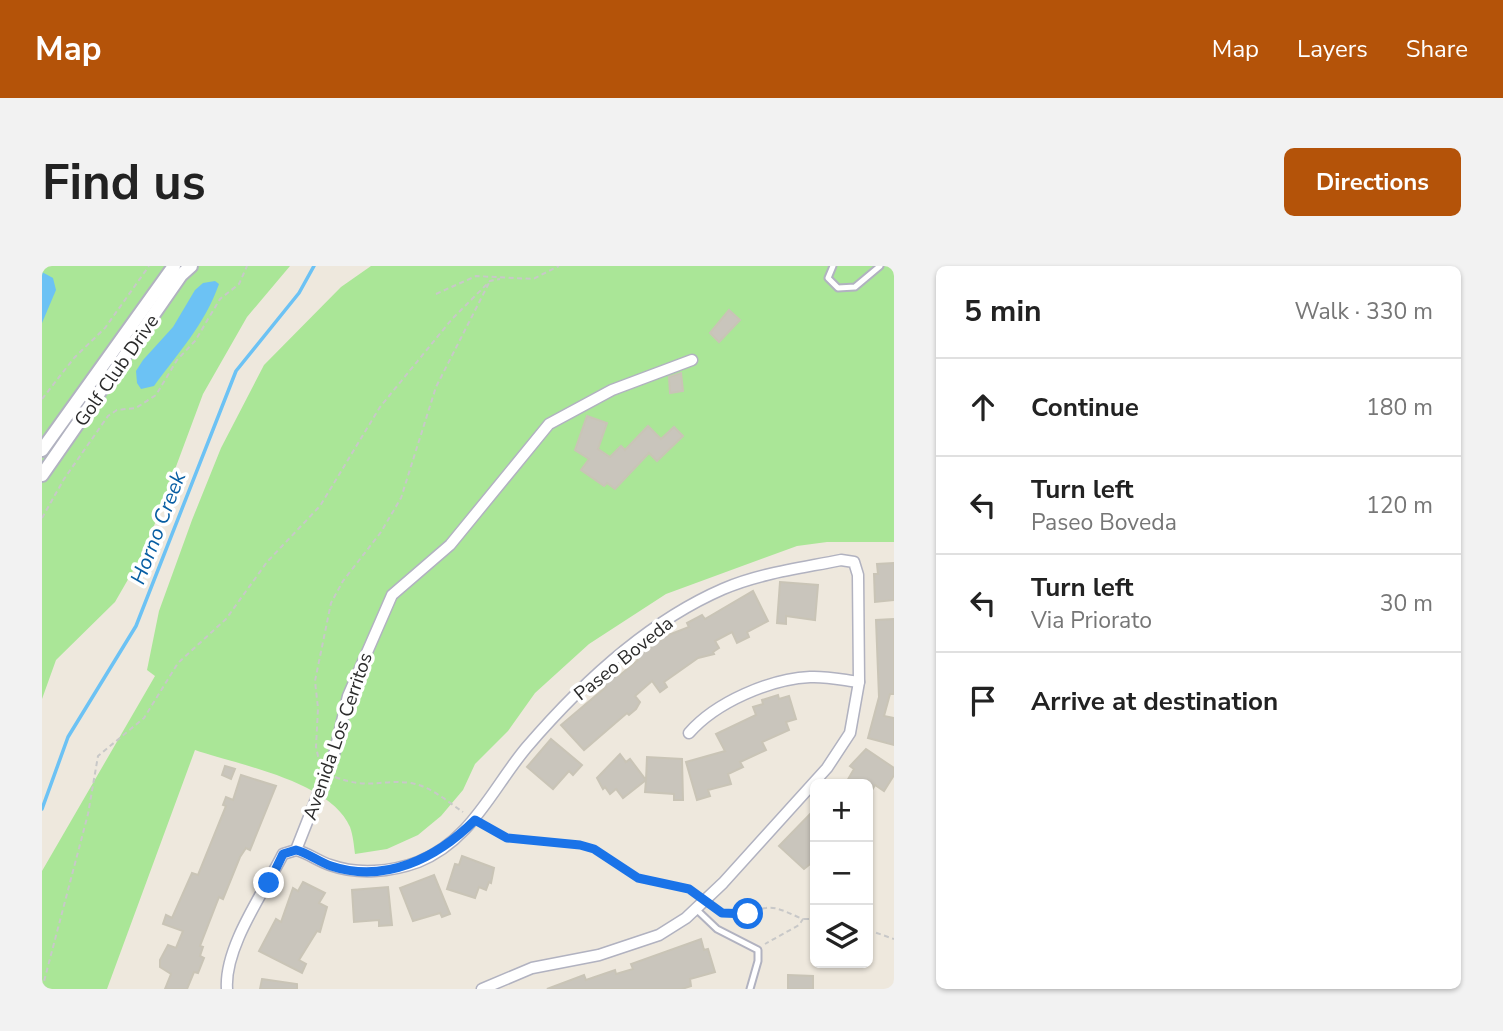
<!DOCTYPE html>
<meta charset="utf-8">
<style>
:root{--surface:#fff;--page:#f2f2f2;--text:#222;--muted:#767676;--line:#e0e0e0;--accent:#b45309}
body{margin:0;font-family:"Nunito Sans",sans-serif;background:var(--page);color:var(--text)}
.controls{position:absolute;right:21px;bottom:21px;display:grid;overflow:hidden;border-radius:10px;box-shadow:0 2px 5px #0004}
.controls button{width:63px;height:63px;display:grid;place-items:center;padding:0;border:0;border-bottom:2px solid var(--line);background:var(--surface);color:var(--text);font:35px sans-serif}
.stop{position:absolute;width:21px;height:21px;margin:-16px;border:5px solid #1a73e8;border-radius:50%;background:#fff}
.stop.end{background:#1a73e8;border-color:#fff;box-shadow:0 2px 7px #0008}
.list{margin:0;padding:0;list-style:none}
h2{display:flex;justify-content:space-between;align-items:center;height:91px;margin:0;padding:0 28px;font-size:30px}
h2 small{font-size:23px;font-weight:400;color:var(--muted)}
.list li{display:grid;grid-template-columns:46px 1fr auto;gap:21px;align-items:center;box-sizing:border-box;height:98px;padding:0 28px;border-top:2px solid var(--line)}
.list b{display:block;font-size:26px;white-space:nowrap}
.list p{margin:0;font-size:23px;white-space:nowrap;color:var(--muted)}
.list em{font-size:23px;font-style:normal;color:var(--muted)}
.icon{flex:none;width:38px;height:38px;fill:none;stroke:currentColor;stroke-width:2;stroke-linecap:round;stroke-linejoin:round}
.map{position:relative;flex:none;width:852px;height:723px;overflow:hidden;border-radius:10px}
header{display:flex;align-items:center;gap:42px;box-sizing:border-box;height:98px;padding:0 35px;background:var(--accent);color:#fff}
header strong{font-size:33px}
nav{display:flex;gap:38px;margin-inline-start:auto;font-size:24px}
.intro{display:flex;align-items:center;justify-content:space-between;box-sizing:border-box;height:168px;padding:0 42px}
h1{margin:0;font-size:49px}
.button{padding:18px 32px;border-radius:10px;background:var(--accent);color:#fff;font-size:24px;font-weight:700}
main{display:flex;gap:42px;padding:0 42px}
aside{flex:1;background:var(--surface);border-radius:10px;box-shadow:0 2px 5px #0004}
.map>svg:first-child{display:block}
.green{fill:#aae697}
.water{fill:#6cc2f4}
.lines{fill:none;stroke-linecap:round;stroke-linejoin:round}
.stream{stroke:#6cc2f4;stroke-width:3.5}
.building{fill:#c9c5bc;stroke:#c9c4b6;stroke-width:2}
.service-casing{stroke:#b1b2c0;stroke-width:9}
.minor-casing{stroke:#b1b2c0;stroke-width:13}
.tertiary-casing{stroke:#b1b2c0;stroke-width:16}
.path{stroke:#c8c8c8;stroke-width:2;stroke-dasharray:5 3.5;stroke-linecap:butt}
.service{stroke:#fff;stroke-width:5}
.minor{stroke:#fff;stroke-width:10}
.tertiary{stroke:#fff;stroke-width:12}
.route{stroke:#1a73e8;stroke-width:9}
.labels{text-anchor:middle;stroke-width:7;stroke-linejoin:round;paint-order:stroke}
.street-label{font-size:19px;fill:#2b2b2b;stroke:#fff}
.water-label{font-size:21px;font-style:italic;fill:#085ea3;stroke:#fff}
</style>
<header>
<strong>Map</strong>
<nav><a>Map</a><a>Layers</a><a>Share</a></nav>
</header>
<div class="intro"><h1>Find us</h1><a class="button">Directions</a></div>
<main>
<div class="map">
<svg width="852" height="723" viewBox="0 0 852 723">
<rect width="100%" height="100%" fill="#eee8dd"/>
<g class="green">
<polygon points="0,0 248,0 205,51 161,128 103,284 73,336 14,394 0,433"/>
<path d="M 329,0 L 852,0 L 852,276 L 785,276 L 755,280 L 624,328 L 547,378 L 493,427 L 466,465 L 433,498 L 421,524 L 399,550 L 376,569 L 345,583 L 313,588 C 312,580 311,569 308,561 C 288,515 197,499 153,484 L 65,723 L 0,723 L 0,605 L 113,410 L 105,404 L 117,345 L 150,254 L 179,182 L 222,99 L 299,21 Z"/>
</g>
<g class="water">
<polygon points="0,6 11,12 14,24 0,57"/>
<path d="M 173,15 L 177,18 C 163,58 136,87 112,120 L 99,123 L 95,117 L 94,105 L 101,94 L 131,61 L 153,24 L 161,17 Z"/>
</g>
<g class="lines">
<polyline class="stream" points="0,543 26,471 94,360 194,105 257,27 272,0"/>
</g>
<g class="building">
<polygon points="687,44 698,54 677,76 668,67"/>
<polygon points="639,107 641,125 628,127 627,111"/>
<polygon points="545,150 565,157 556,183 568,191 579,180 583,184 606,160 619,173 632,161 641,170 615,195 607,187 573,223 565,217 562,220 539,204 547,193 533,184"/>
<polygon points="852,297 852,334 833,336 832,308 836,308 835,298"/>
<polygon points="738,316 776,319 773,354 744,350 744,358 735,357"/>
<polygon points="711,325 726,355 705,366 707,371 695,377 690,366 673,375 677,382 671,386 672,388 656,392 622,416 625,421 618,426 610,415 593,430 598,436 594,443 587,449 585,447 542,484 519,459 564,421 562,418 574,407 577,410 596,394 594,391 624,370 647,361 645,357 660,349 663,353"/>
<polygon points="852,353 852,428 848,428 842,450 852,452 852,479 826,472 837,431 834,354"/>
<polygon points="736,429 737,433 747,430 754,453 744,456 747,464 720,476 724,484 698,496 701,501 686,508 689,518 666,524 668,530 655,534 644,496 683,485 674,468 714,449 711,441 721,438 720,434"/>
<polygon points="509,473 540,499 531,509 527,505 511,523 485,501"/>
<polygon points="824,483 852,502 852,509 842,525 833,519 826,531 826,518 811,518 805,515 812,503 808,500"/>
<polygon points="578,488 584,496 588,493 604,514 605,491 640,493 641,534 632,534 632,528 603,526 604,514 581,532 574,523 568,528 563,521 561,523 555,512"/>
<polygon points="183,500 193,503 189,513 180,509"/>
<polygon points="199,509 234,520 208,584 204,582 198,591 181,633 177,631 158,680 161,681 158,690 162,692 156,707 152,706 145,723 123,723 129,708 118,701 118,694 126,679 134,682 141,665 121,658 124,649 130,652 150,607 156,609 184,540 181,539 184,531 191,534"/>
<polygon points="773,543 773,594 762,603 737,580"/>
<polygon points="420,590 452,602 449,617 447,616 444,624 437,621 433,632 405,623 413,598 417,599"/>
<polygon points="392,609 408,648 400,651 398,647 371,655 358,622"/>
<polygon points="261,616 283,627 277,637 285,641 278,666 275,665 257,694 264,698 260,707 217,685 234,653 239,656 251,622 256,625"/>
<polygon points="346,621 350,659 337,660 337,654 312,656 310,624"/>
<polygon points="659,673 662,684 666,683 673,706 648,713 649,720 640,723 505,723 542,709 544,714 573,704 574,708 591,703 589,698"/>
<polygon points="746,709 771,710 771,723 746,723"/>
<polygon points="220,713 255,718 255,723 218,723"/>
</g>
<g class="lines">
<g class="service-casing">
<g id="service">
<polyline points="791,0 786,12 796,22 813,21 838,0"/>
<polyline points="654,643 675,663 716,684 716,695 708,723"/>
</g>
</g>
<g class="minor-casing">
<g id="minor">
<path d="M 647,467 C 674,436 728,413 768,411 C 784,410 801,414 817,416"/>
<path d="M 254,584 C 266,587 276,595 288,599 C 316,609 349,606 376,596 C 429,575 450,523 484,482 C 537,420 605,356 681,323 C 718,307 760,302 799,294 L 812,296 L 816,309 L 817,416 L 808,467 L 785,502 L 681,617 L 644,652 L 617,669 L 557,689 L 490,702 L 440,723"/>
<polyline points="254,584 293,485 306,430 350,329 408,279 507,158 570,124 650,94"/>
<path d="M 185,723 C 182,681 222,626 241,588 L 254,584"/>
</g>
</g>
<g class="tertiary-casing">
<g id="tertiary">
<polyline points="0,184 132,0"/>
<polyline points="0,209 139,9 149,0"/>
</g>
</g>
<g class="path">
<polyline points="394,28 434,10 491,13 517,0"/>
<polyline points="0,133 32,92 63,62 107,0"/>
<polyline points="0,252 22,213 66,150 75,144 94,142 114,129 135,94 153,75 178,33 197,18 205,0"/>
<polyline points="278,499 274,481 276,442 273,415 289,337 301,315 339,266 359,232 394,121 448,15"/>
<path d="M 293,511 C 328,524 338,513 369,517 C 388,520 406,536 421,546"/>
<path d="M 441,559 C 480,583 501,568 540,579 C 562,586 576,603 596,612 C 615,620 636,614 653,628"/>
<path d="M 671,642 C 692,655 703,645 724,642 C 736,640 750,649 761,653 L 757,659 L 723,678"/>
<polyline points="762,653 773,653"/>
<polyline points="826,664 852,673"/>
<polyline points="0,723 46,548 56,490 102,452 136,397 184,353 225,296 278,240 338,141 410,53 448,15 458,13"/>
</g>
<use href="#service" class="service"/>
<use href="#minor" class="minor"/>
<use href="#tertiary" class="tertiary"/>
</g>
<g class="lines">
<path class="route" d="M 227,617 L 241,588 L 254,584 C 266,587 277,596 289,600 C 343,618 395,592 433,554 L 465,572 L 538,579 L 552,583 L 596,612 L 647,623 L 680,647 L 706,648"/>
</g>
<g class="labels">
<g class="street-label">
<text transform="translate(74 104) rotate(-55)" y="7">Golf Club Drive</text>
<text transform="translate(581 392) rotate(-39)" y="7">Paseo Boveda</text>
<text transform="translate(295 470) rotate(-71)" y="7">Avenida Los Cerritos</text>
</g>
<g class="water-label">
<text transform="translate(116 262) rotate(-69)" y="7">Horno Creek</text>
</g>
</g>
</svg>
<div class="controls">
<button>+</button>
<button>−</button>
<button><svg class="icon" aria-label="layers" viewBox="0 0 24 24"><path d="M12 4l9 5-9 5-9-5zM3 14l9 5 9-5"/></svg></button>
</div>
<div class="stop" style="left:706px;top:648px"></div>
<div class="stop end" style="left:227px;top:617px"></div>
</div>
<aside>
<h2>5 min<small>Walk · 330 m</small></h2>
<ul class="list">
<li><svg class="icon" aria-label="ahead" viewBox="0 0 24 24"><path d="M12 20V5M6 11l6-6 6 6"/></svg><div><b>Continue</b></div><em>180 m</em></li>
<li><svg class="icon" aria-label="left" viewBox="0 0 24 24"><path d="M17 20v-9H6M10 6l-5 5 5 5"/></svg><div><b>Turn left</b><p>Paseo Boveda</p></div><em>120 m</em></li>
<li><svg class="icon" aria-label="left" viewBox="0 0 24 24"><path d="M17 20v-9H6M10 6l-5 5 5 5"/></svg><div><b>Turn left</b><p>Via Priorato</p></div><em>30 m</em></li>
<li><svg class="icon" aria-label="arrive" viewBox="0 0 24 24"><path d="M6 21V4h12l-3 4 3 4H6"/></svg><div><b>Arrive at destination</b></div></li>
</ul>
</aside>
</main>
